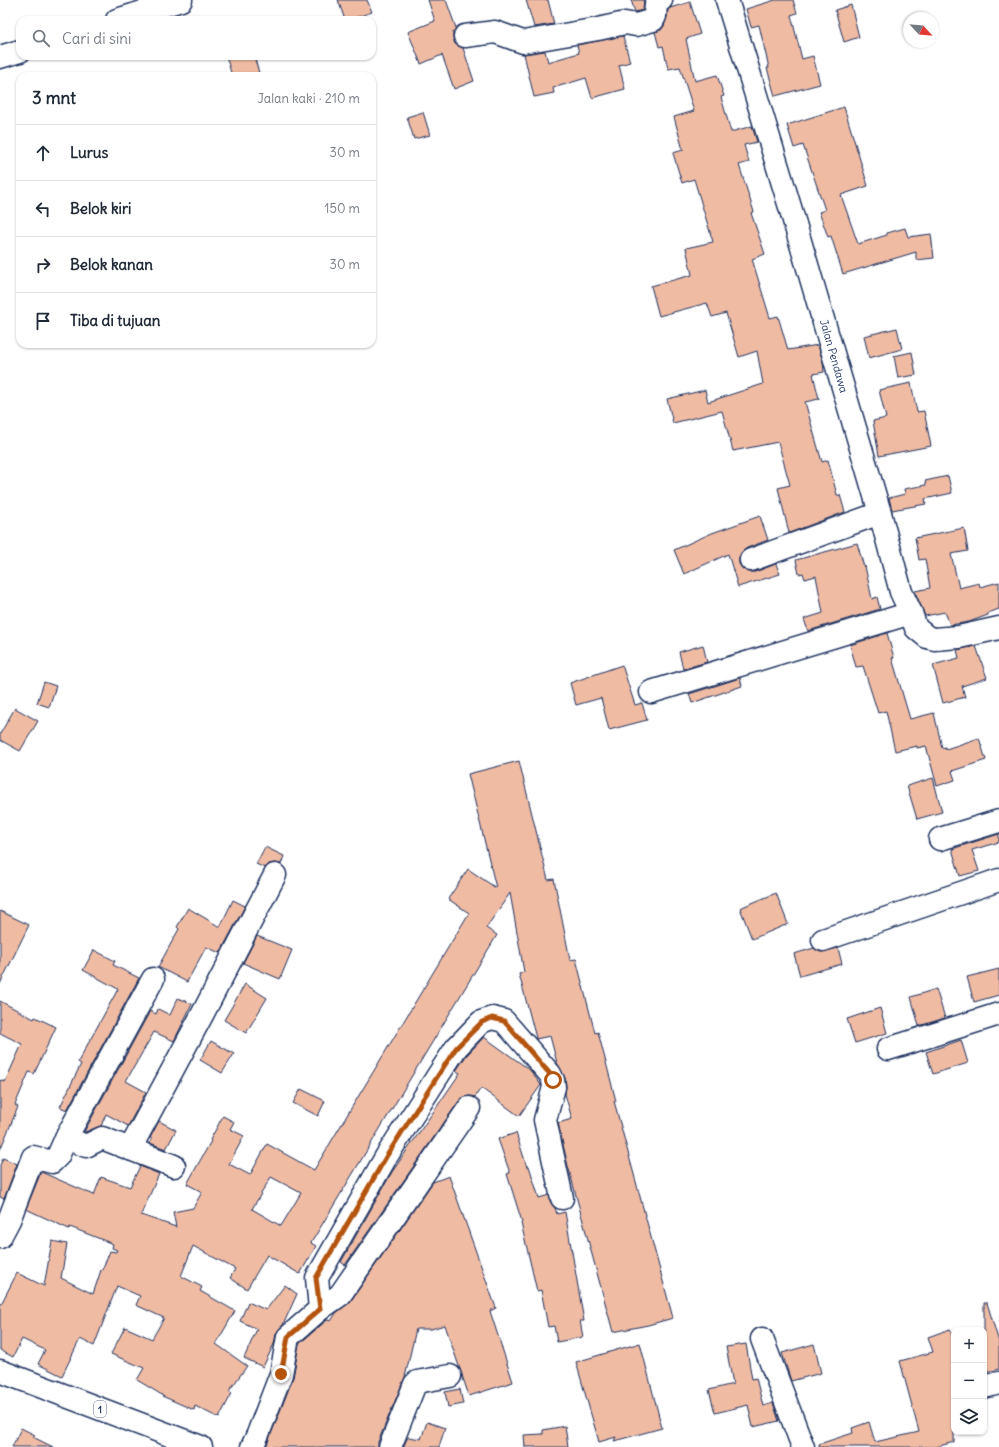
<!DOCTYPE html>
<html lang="id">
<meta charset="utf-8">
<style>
:root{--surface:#fff;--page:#f2f2f3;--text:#1f2937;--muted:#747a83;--line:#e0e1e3}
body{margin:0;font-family:Delius,sans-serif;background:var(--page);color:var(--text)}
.controls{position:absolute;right:12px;bottom:12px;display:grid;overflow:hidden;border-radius:8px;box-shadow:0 1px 3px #0004}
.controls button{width:36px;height:36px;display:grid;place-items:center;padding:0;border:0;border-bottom:1px solid var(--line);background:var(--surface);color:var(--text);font:20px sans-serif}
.compass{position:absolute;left:903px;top:12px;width:36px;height:36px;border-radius:50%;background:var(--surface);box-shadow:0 1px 3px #0004;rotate:116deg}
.stop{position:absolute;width:12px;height:12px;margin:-9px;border:3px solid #b45309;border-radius:50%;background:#fff}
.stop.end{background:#b45309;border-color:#fff;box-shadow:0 1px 4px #0008}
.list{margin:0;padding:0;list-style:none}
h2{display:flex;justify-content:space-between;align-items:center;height:52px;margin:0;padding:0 16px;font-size:17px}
h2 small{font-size:13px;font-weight:400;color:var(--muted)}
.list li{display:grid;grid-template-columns:26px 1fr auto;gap:12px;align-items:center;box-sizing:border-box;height:56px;padding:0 16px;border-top:1px solid var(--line)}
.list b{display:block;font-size:15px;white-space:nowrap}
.list em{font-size:13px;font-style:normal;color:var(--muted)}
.icon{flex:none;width:22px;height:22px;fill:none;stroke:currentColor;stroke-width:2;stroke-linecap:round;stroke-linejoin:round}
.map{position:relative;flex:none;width:999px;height:1447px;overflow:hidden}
.search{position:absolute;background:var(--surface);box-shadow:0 1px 3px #0004;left:16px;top:16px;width:360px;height:44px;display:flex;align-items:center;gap:10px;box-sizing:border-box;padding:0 14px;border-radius:12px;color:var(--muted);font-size:15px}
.panel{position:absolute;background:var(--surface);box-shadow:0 1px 3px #0004;left:16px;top:72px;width:360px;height:276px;border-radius:12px}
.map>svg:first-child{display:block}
.building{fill:#f0bba3;stroke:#1b2f5e;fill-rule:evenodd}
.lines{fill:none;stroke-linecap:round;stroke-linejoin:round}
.minor-casing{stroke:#1b2f5e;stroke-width:25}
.highway-casing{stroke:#1b2f5e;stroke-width:25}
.minor{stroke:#fff;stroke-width:22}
.highway{stroke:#fff;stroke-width:22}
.route{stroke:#b45309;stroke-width:5}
.labels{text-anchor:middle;stroke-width:3.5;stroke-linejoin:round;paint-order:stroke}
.shield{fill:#fff;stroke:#5f6d8e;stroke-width:1}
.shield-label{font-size:10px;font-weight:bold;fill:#1b2f5e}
.street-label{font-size:11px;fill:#1b2f5e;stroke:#fff}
</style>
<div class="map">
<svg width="999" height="1447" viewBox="0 0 999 1447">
<rect width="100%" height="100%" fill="#fff"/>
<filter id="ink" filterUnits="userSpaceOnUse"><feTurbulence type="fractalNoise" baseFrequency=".025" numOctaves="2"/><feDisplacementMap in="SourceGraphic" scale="8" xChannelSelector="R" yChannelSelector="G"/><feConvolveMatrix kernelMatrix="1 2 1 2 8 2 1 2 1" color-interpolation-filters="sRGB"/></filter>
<g filter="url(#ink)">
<g class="building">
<polygon points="338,0 367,0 372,12 349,20 345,20"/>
<polygon points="428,0 446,0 456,28 453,32 453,38 455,44 463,48 474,81 454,89 442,55 421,64 408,32 435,21"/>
<polygon points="526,0 548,0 554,24 534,27"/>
<polygon points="631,0 644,0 643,10 635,12"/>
<polygon points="775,0 793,0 797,13 791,15 802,59 813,56 820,84 775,96 767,68 769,68 759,25 751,27 746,9"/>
<polygon points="690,2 700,34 686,39 695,81 717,75 724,96 721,97 731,132 752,126 757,142 744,145 749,162 739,165 754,212 751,213 765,254 752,259 770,318 778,316 788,350 818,345 823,362 824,372 813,374 819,399 805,402 822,462 828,460 837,495 840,495 845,512 789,533 778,488 790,485 778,442 733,451 722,411 673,423 667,399 705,390 708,402 763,384 757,351 739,357 726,313 712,317 707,303 659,316 651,286 692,275 686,248 713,242 694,179 682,183 673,153 683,150 674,117 694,111 680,67 668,69 663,46 659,47 655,32 661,30 664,26 667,17 668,10 670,8"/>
<polygon points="851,5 859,37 844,42 835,10"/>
<polygon points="623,36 630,62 619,65 625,89 592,98 586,78 553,88 554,93 534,97 524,54 545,51 548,62 579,53 577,45"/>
<polygon points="226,56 254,56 260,76 232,76"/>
<polygon points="844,107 868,186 841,195 858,244 887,235 887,233 905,228 908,237 931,234 934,258 916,260 916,252 843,274 831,236 828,237 819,212 825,210 803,145 794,148 787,125"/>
<polygon points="423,112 430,135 414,139 407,117"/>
<polygon points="897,328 902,349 869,358 864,336"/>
<polygon points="912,352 916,375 898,378 894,356"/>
<polygon points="911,383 917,412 924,411 931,446 879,456 873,421 886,418 879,390"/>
<polygon points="948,476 952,493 925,499 926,504 892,510 889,498 905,494 904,489 926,485 925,481"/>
<polygon points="760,516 768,540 747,548 742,552 739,557 739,564 743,569 749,572 755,572 776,564 780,574 738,587 728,554 684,574 674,550 712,533"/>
<polygon points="964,528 968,551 951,554 959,588 979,583 980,587 999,582 999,609 988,613 988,615 969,622 950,625 945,612 925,616 916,594 915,591 930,588 925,559 919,560 915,538"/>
<polygon points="857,543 864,567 865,566 872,599 877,597 880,609 808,631 804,619 823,613 816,576 805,579 803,573 799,574 796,560"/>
<polygon points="887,633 894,658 892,658 910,719 934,713 942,748 945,747 946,749 979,738 986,760 952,771 955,780 937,786 926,746 917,748 917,746 895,751 886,711 878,713 863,666 856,667 850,645"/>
<polygon points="703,645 707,662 683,669 679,652"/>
<polygon points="976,646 987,678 962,686 965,697 943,703 933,665 959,658 957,650"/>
<polygon points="622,665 635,705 642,703 647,720 609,730 601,698 576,705 570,683"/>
<polygon points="740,678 742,686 692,703 689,694"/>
<polygon points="44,682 56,686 49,707 37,703"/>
<polygon points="15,708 38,721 20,751 0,740 0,734"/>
<path d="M 519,761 L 548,880 L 554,879 L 570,960 L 576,959 L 595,1033 L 598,1032 L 616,1101 L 614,1101 L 673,1318 L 648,1325 L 613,1332 L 568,1166 L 558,1123 L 572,1119 L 565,1094 L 566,1086 L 565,1078 L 557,1063 L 550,1036 L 536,1039 L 536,1038 L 519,974 L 524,972 L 510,893 L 486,928 L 497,935 L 311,1243 L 316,1246 L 300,1274 L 267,1255 L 247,1289 L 230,1278 L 235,1269 L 193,1246 L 181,1276 L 202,1287 L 200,1291 L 235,1311 L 216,1344 L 247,1366 L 229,1391 L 232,1393 L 219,1418 L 195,1406 L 194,1410 L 162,1396 L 162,1395 L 137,1380 L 144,1368 L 111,1354 L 125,1327 L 152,1339 L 164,1318 L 136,1305 L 140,1296 L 117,1286 L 94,1346 L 80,1339 L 62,1376 L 38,1364 L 45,1350 L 22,1339 L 13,1357 L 0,1350 L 0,1306 L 17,1273 L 44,1286 L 52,1241 L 67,1244 L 61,1278 L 93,1294 L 101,1270 L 102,1270 L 110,1251 L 116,1252 L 117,1250 L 112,1248 L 113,1244 L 70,1227 L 69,1229 L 26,1209 L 41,1172 L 94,1195 L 101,1177 L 130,1187 L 140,1166 L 159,1174 L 141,1215 L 176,1227 L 173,1212 L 193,1208 L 202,1192 L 187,1184 L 211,1141 L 210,1140 L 223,1116 L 234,1122 L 230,1129 L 244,1136 L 229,1164 L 250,1175 L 267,1144 L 314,1170 L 469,913 L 448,899 L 468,869 L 496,888 L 468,774 ZM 271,1177 L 301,1193 L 281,1226 L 252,1209 Z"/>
<polygon points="933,778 942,812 917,819 907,786"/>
<polygon points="999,834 999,842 972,850 979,871 960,876 952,849"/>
<polygon points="265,847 284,856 281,864 274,863 269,864 265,868 256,864"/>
<polygon points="776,893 788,924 752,939 740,908"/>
<polygon points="233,900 245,906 220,953 206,947 187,982 158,967 179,929 177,927 188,908 220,927"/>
<polygon points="0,911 29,925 0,984"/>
<polygon points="257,936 292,950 280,979 243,963"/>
<polygon points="814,948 821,952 838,948 842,964 800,976 794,954"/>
<polygon points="94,950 115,961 113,965 139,978 67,1110 60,1107 81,1064 78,1062 118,989 83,970"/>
<polygon points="999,969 999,995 974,1002 967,977"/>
<polygon points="245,984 267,998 246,1033 224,1020"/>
<polygon points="936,989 945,1018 919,1026 911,997"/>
<polygon points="178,998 192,1004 174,1041 154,1032 126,1081 146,1092 128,1126 106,1114 101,1126 85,1132 84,1132 150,1011 156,1014 158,1009 170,1015"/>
<polygon points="0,1001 34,1019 35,1017 56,1027 34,1074 29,1072 15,1105 18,1107 0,1150 0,1080 5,1082 22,1044 0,1033"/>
<polygon points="880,1008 887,1033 855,1043 847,1019"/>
<polygon points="484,1037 530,1070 541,1085 519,1116 481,1088 475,1097 470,1096 464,1097 459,1101 345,1265 341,1262 392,1172 460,1073 456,1071 466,1056"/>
<polygon points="961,1040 968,1063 933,1074 926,1052"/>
<polygon points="211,1041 234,1054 222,1073 200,1060"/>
<polygon points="301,1089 325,1101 318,1116 293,1103"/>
<polygon points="159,1121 176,1130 166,1149 150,1143 152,1139 150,1138"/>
<polygon points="516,1133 527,1167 529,1166 539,1198 549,1195 550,1201 555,1208 557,1214 565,1212 584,1321 580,1321 583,1337 557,1342 554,1326 548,1327 541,1290 537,1291 521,1223 522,1222 507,1174 510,1173 498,1139"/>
<polygon points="3,1158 17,1164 4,1199 0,1197 0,1165"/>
<polygon points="449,1176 496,1308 490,1311 513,1382 469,1396 445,1325 431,1329 416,1329 405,1377 378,1442 378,1447 266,1447 293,1378 299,1344 327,1320 331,1321 336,1313 350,1302 433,1182"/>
<polygon points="285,1285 297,1294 283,1325 276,1334 274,1344 263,1367 244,1358 257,1329 240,1321 248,1302 266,1310"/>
<polygon points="984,1303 987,1303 999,1342 999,1369 992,1371 987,1371 984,1362"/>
<polygon points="950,1329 954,1341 954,1442 936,1447 819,1447 819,1444 853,1433 852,1428 869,1422 875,1442 919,1432 900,1361 933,1352 928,1337"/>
<polygon points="640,1343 662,1428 614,1441 616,1437 599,1442 576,1362"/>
<polygon points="746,1344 752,1379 756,1378 763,1406 773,1403 779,1421 753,1427 748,1405 715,1413 709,1390 733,1384 726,1347"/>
<polygon points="814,1344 821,1373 791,1381 782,1353"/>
<polygon points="460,1389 463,1404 448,1407 445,1392"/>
<polygon points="427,1422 445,1428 439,1447 403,1447 408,1437 421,1439"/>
<polygon points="565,1426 568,1447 525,1447 524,1435 543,1434 543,1430"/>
<polygon points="21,1428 35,1435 33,1437 53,1447 12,1447"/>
</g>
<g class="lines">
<g class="minor-casing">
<g id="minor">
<polyline points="727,0 790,207 880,513 901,592 911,613 916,628 927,637 934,639 959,637 999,628"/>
<polyline points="117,20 181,0"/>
<polyline points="465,36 495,32 523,42 598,29 625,23 636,25 653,20 655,16 656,4 661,0"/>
<polyline points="0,57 20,51"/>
<polyline points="751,560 880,513"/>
<polyline points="651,692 911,613"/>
<polyline points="940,839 999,821"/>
<polyline points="823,940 999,880"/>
<polyline points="888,1049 999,1014"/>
<polyline points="66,1138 86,1146 102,1138 174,1166"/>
<polyline points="130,1149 202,1015 275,875"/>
<polyline points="0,1237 9,1220 33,1157 52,1162 58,1156 66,1138 153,979"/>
<polyline points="320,1309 340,1295 469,1108"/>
<polyline points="762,1339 803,1447"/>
<polyline points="984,1387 999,1383"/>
<polyline points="252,1447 258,1434 281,1374 288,1337 320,1309 317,1278 386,1157 439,1074 456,1048 481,1022 492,1018 504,1021 550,1074 553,1080 554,1087 545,1120 562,1198"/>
<polyline points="390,1447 415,1384 417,1382 450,1376"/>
</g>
</g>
<g class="highway-casing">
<polyline id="highway" points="0,1371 201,1447"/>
</g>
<use href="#minor" class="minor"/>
<use href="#highway" class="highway"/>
</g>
</g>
<g class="lines" filter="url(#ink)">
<polyline class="route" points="281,1374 288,1337 320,1309 316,1278 386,1157 439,1074 456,1048 482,1022 492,1018 504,1021 550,1074 553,1080"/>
</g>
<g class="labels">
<rect class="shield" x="94" y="1401" width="12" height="16" rx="3"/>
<g class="shield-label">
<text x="100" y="1413">1</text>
</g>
<g class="street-label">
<text transform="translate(834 356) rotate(74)" y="4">Jalan Pendawa</text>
</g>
</g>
</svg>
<div class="controls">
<button>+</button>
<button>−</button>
<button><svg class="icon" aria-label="layers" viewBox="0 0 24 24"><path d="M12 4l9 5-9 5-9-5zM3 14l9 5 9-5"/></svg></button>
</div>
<svg class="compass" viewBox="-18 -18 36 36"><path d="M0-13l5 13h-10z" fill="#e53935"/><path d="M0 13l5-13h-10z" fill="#747a83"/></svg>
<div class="stop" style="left:553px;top:1080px"></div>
<div class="stop end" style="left:281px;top:1374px"></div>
<div class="search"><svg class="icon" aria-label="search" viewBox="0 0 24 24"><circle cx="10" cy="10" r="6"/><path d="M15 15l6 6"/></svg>Cari di sini</div>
<section class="panel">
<h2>3 mnt<small>Jalan kaki · 210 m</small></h2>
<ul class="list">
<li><svg class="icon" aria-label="ahead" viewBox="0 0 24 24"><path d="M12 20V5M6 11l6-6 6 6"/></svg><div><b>Lurus</b></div><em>30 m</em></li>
<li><svg class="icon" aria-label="left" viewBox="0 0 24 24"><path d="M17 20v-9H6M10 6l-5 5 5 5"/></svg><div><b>Belok kiri</b></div><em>150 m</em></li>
<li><svg class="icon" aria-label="right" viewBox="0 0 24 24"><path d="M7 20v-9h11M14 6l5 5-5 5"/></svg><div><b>Belok kanan</b></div><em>30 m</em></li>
<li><svg class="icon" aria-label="arrive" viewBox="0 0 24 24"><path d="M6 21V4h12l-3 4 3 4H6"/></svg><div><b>Tiba di tujuan</b></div></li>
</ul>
</section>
</div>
